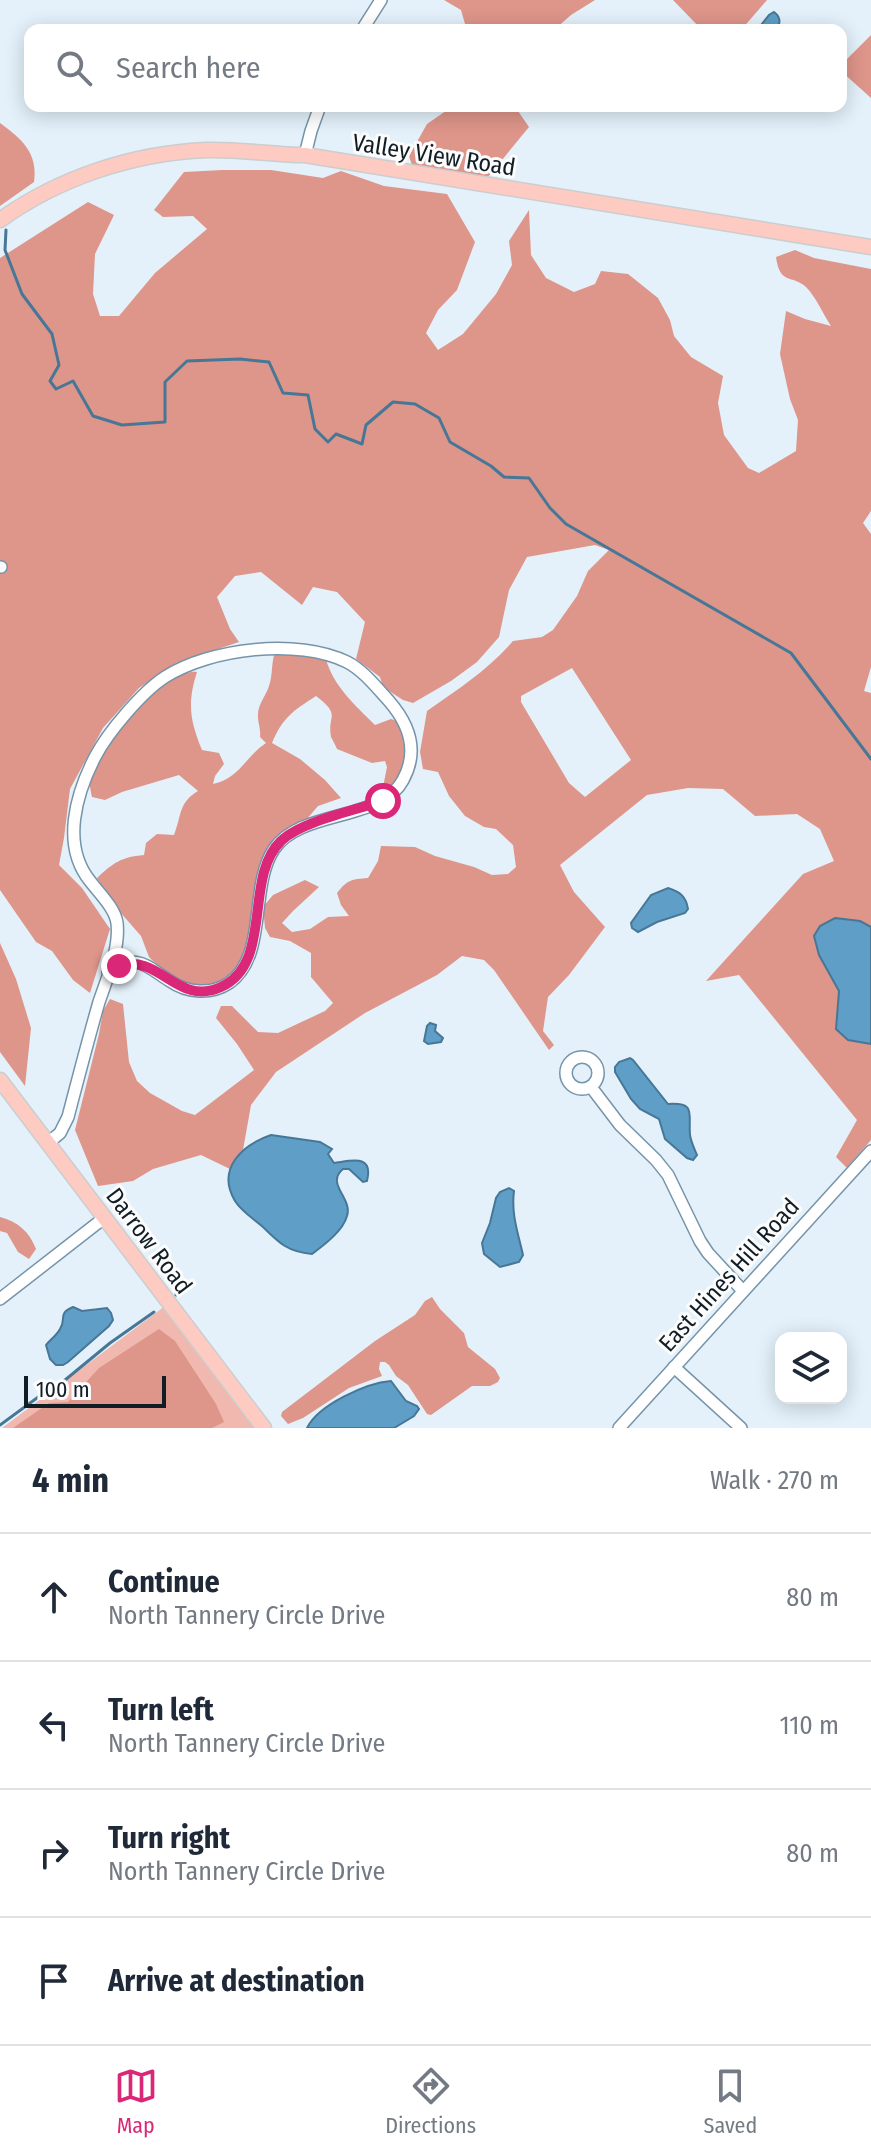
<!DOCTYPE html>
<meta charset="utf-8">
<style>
:root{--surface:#fff;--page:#f2f2f3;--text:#1f2937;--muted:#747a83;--line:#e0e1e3;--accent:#db2777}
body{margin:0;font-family:"Fira Sans Condensed",sans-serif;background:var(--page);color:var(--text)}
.controls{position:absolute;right:24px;bottom:24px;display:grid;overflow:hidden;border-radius:16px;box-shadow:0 4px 20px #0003}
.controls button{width:72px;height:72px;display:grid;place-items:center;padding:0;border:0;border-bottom:2px solid var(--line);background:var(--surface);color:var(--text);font:40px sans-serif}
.scale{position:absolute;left:24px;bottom:20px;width:142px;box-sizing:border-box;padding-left:8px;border:4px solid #111d25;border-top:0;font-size:22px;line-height:28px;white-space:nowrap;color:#111d25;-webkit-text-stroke:6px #fcfcfc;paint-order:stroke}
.stop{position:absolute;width:24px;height:24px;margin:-18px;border:6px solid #db2777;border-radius:50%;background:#fff}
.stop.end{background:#db2777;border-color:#fff;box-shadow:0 2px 8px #0008}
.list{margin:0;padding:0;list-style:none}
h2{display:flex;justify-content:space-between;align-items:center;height:104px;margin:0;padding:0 32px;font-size:34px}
h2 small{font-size:26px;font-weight:400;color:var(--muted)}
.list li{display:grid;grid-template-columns:52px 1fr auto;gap:24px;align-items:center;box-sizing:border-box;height:128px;padding:0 32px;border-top:2px solid var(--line)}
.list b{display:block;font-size:30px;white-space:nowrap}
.list p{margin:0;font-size:26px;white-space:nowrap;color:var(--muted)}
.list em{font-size:26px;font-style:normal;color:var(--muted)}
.icon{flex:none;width:44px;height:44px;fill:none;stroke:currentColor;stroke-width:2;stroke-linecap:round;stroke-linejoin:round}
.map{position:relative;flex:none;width:871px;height:1428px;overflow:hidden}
.search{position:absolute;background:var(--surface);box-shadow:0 4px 20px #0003;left:24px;right:24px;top:24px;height:88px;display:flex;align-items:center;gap:20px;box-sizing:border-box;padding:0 28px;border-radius:16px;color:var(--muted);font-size:30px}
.sheet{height:616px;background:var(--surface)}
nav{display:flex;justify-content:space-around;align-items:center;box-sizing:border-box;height:112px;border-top:2px solid var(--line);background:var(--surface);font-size:22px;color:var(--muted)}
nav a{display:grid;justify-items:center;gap:4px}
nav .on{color:var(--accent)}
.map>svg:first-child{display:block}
.green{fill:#f0b8af}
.forest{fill:#de958a;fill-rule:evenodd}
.water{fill:#5e9ec7;stroke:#477796;stroke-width:2}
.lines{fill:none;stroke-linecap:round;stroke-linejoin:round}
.stream{stroke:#477796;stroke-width:3}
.minor-casing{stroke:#7694a9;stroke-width:14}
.major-casing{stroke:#cbcdcf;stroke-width:17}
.minor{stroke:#fff;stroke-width:11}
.major{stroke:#fecbc3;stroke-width:14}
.route{stroke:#db2777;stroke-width:10}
.labels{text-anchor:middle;stroke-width:6;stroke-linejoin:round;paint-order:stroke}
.street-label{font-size:24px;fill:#111d25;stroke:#fcfcfc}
</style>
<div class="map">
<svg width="871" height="1428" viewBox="0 0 871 1428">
<rect width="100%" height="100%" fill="#e4f1fa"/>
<polygon class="green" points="169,1303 264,1428 2,1428"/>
<g class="forest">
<polygon points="444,0 595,0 571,15 554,30 463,30 465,24 461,10"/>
<polygon points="673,0 767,0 741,30 702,30"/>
<polygon points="871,35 871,98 841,71 841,65"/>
<polygon points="453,106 518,106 518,111 529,127 488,177 412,165 409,156 427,124"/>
<path d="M 0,123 C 22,139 38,153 34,182 L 0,206 Z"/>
<path d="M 222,170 L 271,170 L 323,178 L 341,171 L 384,186 L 447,194 L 475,242 L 457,290 L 438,310 L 426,333 L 438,350 L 463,334 L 496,294 L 512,265 L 509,241 L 529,210 L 531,255 L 546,278 L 574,292 L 595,284 L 601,271 L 628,274 L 658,298 L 670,320 L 674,336 L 691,357 L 723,376 L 718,403 L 724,435 L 748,468 L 759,473 L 796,451 L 798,420 L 790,399 L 780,354 L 786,311 L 805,319 L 831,326 C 823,314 816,297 806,287 C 792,274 780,286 776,257 L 795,250 L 814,258 L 871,269 L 871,511 L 863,523 L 871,534 L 871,667 L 864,691 L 871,693 L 871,1140 L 847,1168 L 836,1157 L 857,1120 L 739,975 L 706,981 L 803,874 L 834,861 L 820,829 L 797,814 L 755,816 L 723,789 L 688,788 L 647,795 L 560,865 L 574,892 L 605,927 L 569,975 L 548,997 L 543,1031 L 554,1045 L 549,1050 L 494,970 L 484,960 L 462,956 L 437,975 L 365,1013 L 276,1072 L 251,1105 L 243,1150 L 235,1159 L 230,1169 L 201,1155 L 153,1169 L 133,1181 L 98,1186 L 75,1130 L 99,1034 L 103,1011 L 110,999 L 123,1004 L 129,1062 L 137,1081 L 150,1093 L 182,1111 L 195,1115 L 254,1070 L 237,1044 L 216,1018 L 221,1006 L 232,1006 L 258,1032 L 278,1033 L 325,1011 L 333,1003 L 311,977 L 311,953 L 290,941 L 270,937 L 265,928 L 263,907 L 273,895 L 305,880 L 319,887 L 293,911 L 282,923 L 292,932 L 310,929 L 328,917 L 349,916 L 341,905 L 337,893 C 347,880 352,879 368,878 L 378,861 L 381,846 L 415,847 L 435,856 L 474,867 L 492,875 L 508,874 L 516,867 L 513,845 L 496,829 L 484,827 L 465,816 L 449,796 L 438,772 L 423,769 L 420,752 L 427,711 C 458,689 488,670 513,641 L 542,637 L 553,630 L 577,596 L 588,571 L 609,550 L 595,545 L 527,557 L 509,590 L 499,637 L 477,662 L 451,681 L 413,703 L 403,700 L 383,687 L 380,677 L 356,659 L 365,622 L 337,592 L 313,587 L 302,605 L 261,572 L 235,576 L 217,597 L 230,629 L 239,642 L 176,663 L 139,688 L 103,728 L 70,789 L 64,838 L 59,865 L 82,888 L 110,929 L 90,993 L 73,980 L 52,951 L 36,942 L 0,890 L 0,258 L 88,202 L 114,215 L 95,254 L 93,294 L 100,316 L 119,316 L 155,273 L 207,229 L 193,216 L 163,217 L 154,210 L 184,172 ZM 572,668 L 631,760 L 585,797 L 569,783 L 521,702 L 521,696 Z"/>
<path d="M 275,652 L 314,655 L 326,660 C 335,688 355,705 375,725 L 391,719 L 400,722 L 408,742 L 400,775 L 391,789 L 383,787 L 387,767 L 385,761 L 372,763 L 337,749 C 337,748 331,737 331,737 C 327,714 342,716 316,696 C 293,711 283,717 272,743 L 300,759 L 325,780 L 341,798 L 318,806 L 306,820 L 289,828 L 275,840 L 264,856 L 250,937 L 242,964 L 228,979 L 213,987 L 199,988 L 184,983 L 163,971 L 149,957 L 141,936 L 113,904 L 97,878 C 113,863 121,857 144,855 L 146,843 L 157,834 L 174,835 C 182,815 178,803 198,791 L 179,775 L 122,792 L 105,800 L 92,797 C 91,792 89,784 90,779 C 94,749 166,667 197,672 C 187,703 190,721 202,750 L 219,753 L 224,764 L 215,776 L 213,784 C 240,778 245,757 266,743 L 260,737 C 261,729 258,724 258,717 C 257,705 266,696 269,686 C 273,675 271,663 275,652 Z"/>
<polygon points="0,943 16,979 31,1028 25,1086 0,1052"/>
<path d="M 0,1217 C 18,1222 29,1231 36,1249 L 29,1259 L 18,1252 L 7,1233 L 0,1231 Z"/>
<polygon points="432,1297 440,1309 464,1333 468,1347 495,1369 500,1378 498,1382 490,1386 472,1386 431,1415 427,1414 408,1385 396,1376 389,1365 385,1362 380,1362 379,1369 382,1376 349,1388 303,1418 288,1424 281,1416 282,1412 375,1341 415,1315 425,1301"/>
<polygon points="159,1329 175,1341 216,1404 224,1422 212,1428 13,1428 49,1403 68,1402 99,1368"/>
</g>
<g class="water">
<path d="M 774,12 C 781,17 780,22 778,30 L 757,30 L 769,15 Z"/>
<path d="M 668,888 C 680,892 686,896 688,909 L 685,913 L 657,922 L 638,932 L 632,928 L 631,923 L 651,895 Z"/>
<polygon points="835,918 860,921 871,927 871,1044 848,1040 836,1029 839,991 819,955 814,936 820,926"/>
<polygon points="430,1023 436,1025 435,1031 443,1038 441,1042 428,1044 424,1041 427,1026"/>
<path d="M 630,1058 L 633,1060 L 668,1104 C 697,1102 688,1114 690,1135 C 691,1142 694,1148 697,1155 L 693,1160 L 687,1158 L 665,1139 L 659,1119 L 640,1109 L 631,1099 L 615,1072 L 615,1067 L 619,1062 Z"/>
<path d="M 271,1135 L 320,1142 L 332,1149 L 328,1154 L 334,1163 C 350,1161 374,1153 367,1181 L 363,1182 L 349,1169 L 343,1169 C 325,1184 353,1198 347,1216 C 343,1231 324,1245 312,1254 C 288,1252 279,1243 263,1227 C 254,1219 242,1212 235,1201 C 216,1169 242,1145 271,1135 Z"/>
<path d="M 509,1188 L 514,1191 C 511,1214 518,1233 523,1255 L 519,1262 L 500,1267 L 484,1254 L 482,1243 L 490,1223 L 496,1198 L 500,1192 Z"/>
<path d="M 73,1307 L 82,1311 L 107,1308 L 111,1313 L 113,1320 L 109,1326 L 68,1362 L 63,1365 L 56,1365 L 50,1359 L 46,1345 C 50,1340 57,1335 60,1329 C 67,1318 57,1314 73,1307 Z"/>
<path d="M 391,1381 L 406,1401 L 417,1406 L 419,1409 L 414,1416 L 394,1428 L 307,1428 C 318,1405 366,1383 391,1381 Z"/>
</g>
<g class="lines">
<g class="stream">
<polyline points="6,230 5,250 22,294 52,334 59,365 50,381 56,389 73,381 93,416 122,425 165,422 165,382 187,361 240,359 269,362 283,393 308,395 315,429 328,442 336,434 362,444 366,425 393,402 415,404 439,418 450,442 491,466 504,477 529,478 550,508 566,524 791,653 871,759"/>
<polyline points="173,1282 177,1289 176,1295"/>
<polyline points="0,1425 41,1395 59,1385 110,1343 154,1312"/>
</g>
<g class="minor-casing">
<g id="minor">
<polyline points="362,30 381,0"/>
<polyline points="305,155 311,131 320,106"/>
<polyline points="0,567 1,567"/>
<circle cx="582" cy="1073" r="16"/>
<polyline points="591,1087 620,1125 656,1160 668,1175 700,1241 708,1253 743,1291"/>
<path d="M 48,1143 L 60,1133 L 68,1117 C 78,1079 88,1040 99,1002 C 107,978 120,949 117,923 C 115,908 99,893 90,881 C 61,845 76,794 95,757 C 108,732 142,692 165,677 C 211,648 298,638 347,662 C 363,670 377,688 389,701 C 409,724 419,751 403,780 C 381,822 301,809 274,849 C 249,886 268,956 229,983 C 211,995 187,993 170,981 C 144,965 139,953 108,972"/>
<polyline points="0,1299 104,1218"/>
<polyline points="674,1367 741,1428"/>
<polyline points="619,1428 871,1151"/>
</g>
</g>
<g class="major-casing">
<g id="major">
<path d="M 0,220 C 60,177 134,153 207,150 C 240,149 273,155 305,155 L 871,247"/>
<polyline points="0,1080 264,1428"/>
</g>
</g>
<use href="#minor" class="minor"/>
<use href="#major" class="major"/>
</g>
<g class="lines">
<path class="route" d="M 119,966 C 160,953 177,1007 221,987 C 274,963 243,877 281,841 C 300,822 355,810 383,801"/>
</g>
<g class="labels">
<g class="street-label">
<text transform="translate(434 155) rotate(9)" y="8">Valley View Road</text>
<text transform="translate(149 1241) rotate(53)" y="8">Darrow Road</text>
<text transform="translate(729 1275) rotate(-48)" y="8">East Hines Hill Road</text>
</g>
</g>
</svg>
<div class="controls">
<button><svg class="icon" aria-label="layers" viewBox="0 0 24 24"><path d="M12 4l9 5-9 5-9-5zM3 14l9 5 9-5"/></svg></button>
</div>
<div class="scale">100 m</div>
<div class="stop" style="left:383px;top:801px"></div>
<div class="stop end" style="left:119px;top:966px"></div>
<div class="search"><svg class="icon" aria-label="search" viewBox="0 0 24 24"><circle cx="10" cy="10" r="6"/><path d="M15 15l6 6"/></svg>Search here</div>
</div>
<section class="sheet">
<h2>4 min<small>Walk · 270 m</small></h2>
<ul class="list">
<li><svg class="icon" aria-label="ahead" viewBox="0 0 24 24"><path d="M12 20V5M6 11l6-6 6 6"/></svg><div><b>Continue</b><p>North Tannery Circle Drive</p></div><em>80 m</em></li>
<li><svg class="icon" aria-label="left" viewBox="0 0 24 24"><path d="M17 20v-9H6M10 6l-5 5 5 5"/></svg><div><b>Turn left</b><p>North Tannery Circle Drive</p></div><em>110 m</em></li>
<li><svg class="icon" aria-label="right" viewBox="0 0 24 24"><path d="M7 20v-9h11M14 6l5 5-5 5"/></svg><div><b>Turn right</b><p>North Tannery Circle Drive</p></div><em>80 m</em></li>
<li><svg class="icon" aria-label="arrive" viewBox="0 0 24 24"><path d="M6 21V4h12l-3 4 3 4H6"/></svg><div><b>Arrive at destination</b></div></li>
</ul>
</section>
<nav>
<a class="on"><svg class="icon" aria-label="map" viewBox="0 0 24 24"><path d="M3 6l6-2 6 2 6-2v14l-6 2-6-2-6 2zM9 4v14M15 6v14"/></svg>Map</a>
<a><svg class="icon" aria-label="directions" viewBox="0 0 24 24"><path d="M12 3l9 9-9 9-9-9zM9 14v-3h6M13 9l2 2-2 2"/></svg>Directions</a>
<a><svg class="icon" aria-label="saved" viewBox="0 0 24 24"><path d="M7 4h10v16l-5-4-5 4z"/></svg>Saved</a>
</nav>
